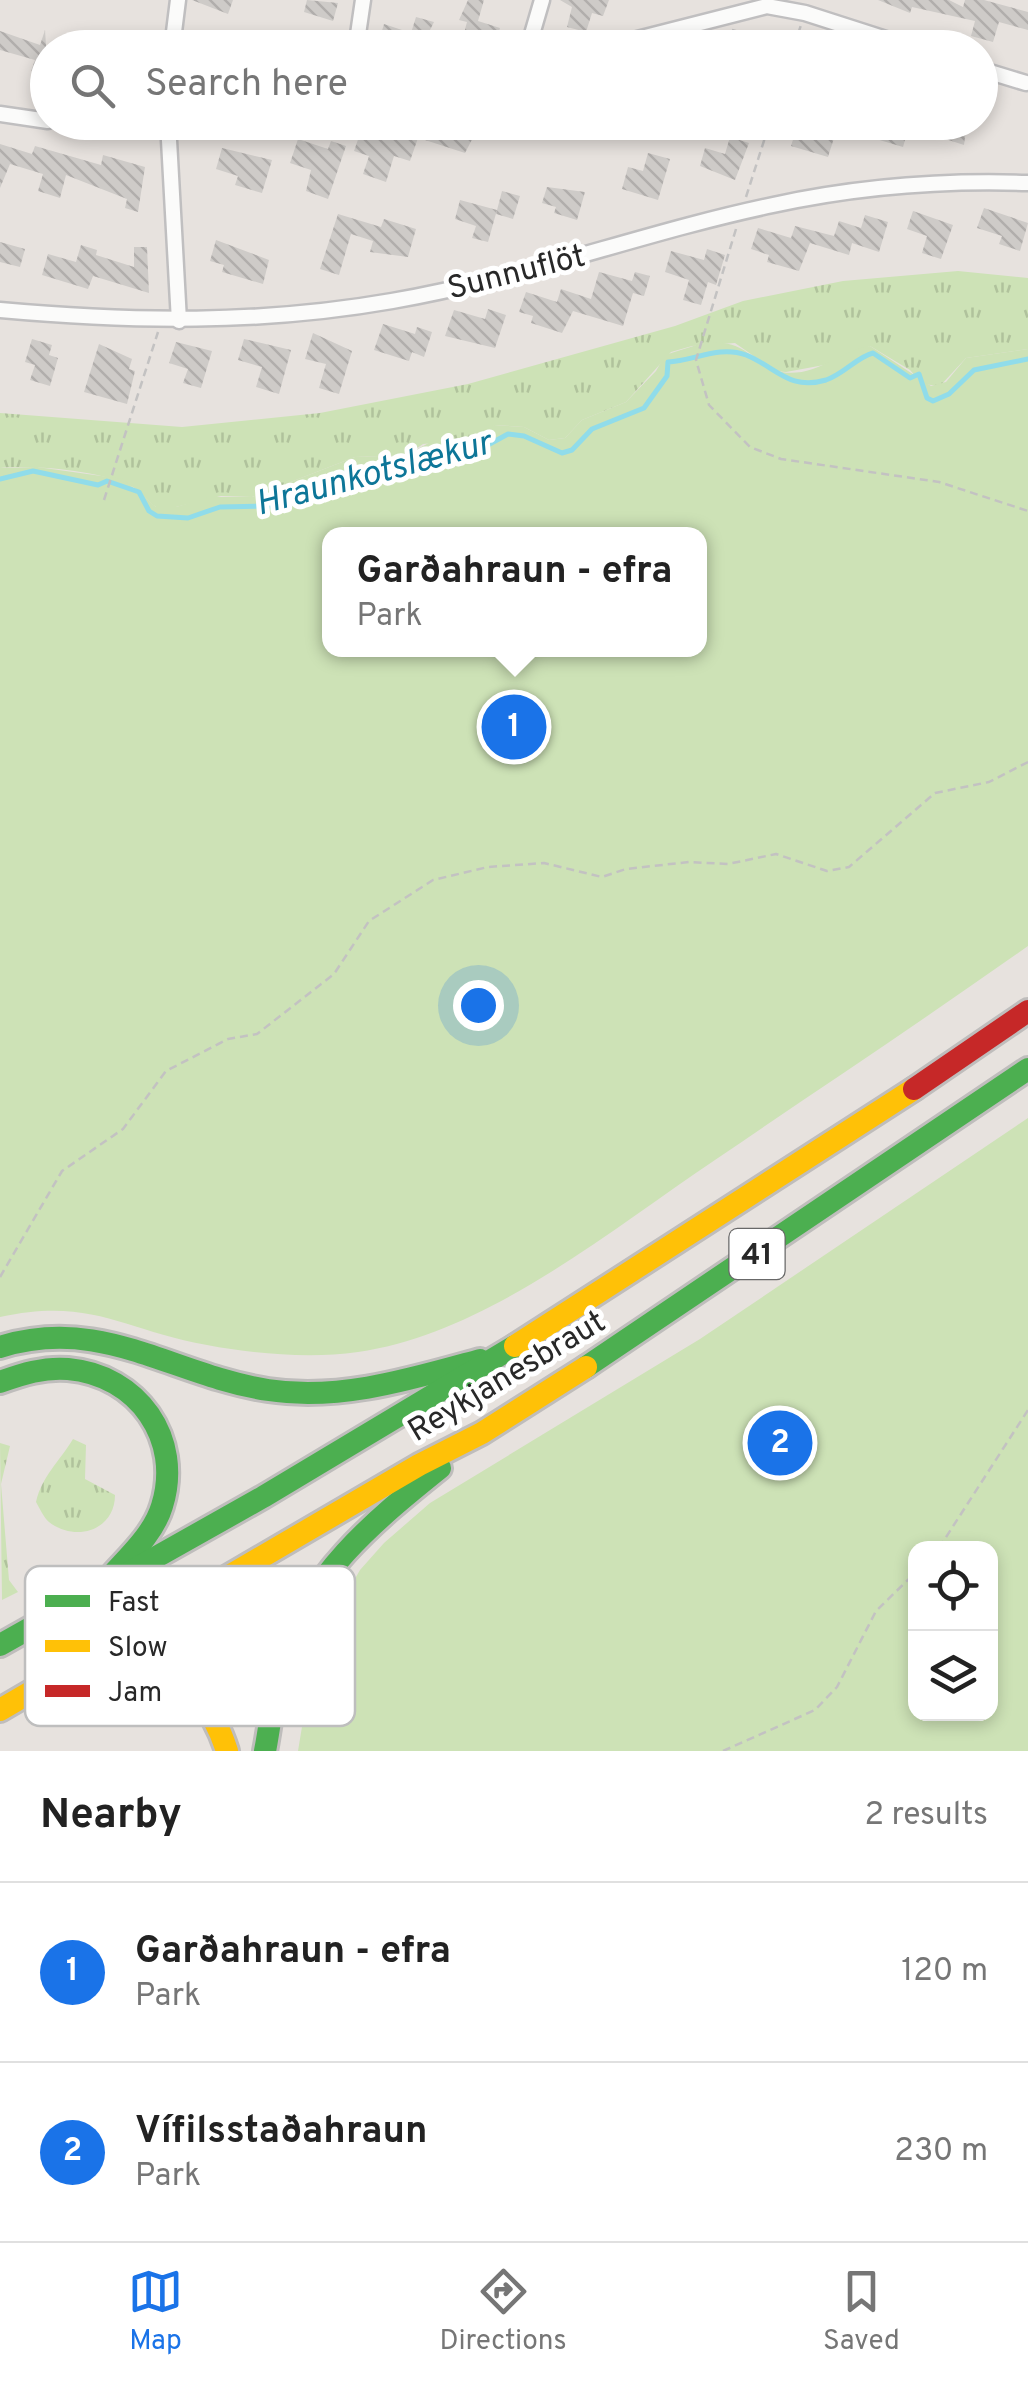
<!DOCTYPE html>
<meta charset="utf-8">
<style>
:root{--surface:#fff;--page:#f2f2f2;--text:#222;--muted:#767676;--line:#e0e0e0;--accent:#1a73e8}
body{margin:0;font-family:Overpass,sans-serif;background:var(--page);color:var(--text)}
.controls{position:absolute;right:30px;bottom:30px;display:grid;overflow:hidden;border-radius:20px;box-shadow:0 5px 15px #0003}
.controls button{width:90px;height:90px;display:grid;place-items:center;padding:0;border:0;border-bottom:2px solid var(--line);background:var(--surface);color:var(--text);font:50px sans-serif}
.you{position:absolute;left:478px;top:1005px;width:35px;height:35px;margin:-25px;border:8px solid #fff;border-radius:50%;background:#1a73e8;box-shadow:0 0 0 15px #1a73e833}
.badge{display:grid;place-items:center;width:65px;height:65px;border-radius:50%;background:var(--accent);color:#fff;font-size:32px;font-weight:700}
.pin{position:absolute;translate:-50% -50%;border:5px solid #fff;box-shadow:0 2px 10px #0006}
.popup{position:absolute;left:322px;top:527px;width:385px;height:130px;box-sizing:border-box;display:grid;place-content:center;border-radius:20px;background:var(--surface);filter:drop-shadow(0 2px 8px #0005);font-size:32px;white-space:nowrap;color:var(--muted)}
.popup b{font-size:38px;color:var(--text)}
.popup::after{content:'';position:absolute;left:50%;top:100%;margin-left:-20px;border:20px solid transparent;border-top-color:var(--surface)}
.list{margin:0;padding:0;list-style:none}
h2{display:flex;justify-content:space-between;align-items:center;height:130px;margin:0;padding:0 40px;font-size:42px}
h2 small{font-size:32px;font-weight:400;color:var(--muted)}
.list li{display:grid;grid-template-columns:65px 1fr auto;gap:30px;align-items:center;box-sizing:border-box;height:180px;padding:0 40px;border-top:2px solid var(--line)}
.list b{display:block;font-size:38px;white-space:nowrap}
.list p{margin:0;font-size:32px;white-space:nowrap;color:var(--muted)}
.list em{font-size:32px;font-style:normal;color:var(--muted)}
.icon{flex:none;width:55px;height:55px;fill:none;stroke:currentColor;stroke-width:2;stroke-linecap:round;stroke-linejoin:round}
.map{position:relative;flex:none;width:1028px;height:1751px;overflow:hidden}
.search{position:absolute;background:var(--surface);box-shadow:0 5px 15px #0003;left:30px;right:30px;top:30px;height:110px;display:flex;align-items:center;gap:25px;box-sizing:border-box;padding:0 35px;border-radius:55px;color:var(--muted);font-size:38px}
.sheet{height:490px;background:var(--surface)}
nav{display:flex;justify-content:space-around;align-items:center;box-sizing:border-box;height:140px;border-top:2px solid var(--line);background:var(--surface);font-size:28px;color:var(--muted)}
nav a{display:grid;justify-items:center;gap:5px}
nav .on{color:var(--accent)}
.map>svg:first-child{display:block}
.grass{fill:url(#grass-tufts)}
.park{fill:#cde2b6;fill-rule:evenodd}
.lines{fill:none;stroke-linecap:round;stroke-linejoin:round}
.stream{stroke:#90dcea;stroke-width:5}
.building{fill:url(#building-back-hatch)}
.street-casing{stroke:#c0bfc0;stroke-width:19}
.fast-casing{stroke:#bfbdbc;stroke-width:28}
.slow-casing{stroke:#bfbdbc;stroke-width:28}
.jam-casing{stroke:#bfbdbc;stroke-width:28}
.path{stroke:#c3c2c2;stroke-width:2.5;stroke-dasharray:8 5;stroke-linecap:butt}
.street{stroke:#fbfbfa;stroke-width:14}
.fast{stroke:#4caf50;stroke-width:22}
.slow{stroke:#ffc107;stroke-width:22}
.jam{stroke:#c62828;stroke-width:22}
.labels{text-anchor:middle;stroke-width:10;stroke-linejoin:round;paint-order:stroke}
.shield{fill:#fff;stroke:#686868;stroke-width:2.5}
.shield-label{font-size:30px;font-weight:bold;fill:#282828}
.street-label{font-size:32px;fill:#282828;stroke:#fff}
.water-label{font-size:35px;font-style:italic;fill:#0d7698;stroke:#fff}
.key{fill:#fff;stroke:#bebebe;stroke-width:2.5}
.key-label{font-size:28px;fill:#282828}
</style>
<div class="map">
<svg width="1028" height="1751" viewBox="0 0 1028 1751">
<defs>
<pattern id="grass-tufts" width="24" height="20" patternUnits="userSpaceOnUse" patternTransform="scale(2.5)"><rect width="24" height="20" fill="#cde2b6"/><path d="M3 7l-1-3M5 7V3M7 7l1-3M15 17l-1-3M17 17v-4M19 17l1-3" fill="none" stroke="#b0c29c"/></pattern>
<pattern id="building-back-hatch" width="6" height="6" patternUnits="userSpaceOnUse" patternTransform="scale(2.5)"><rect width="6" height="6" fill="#cecbc8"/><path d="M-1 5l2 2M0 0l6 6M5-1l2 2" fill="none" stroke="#b1aeac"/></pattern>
</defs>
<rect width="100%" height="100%" fill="#e7e2de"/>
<g class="grass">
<path d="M 958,271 L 1028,278 L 1028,349 L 966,358 L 940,386 L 922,384 L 910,370 L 870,346 L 835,363 L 786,372 L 775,371 L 735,343 L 692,346 L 671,352 L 626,402 L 582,420 L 565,438 L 549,440 L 524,427 L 495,425 L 468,440 L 423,444 L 407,455 L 355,457 L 252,497 L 221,496 L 176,507 L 156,507 C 148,502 140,491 133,487 C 105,471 32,464 0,468 L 0,413 L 182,427 L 320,413 L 468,384 L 675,326 L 743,301 L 843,281 Z"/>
<path d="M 73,1439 L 86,1445 L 85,1479 L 115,1495 C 115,1530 76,1543 49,1522 C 44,1518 39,1507 36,1502 C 42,1476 59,1462 73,1439 Z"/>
<polygon points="0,1443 10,1446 1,1484 9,1580 18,1592 2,1600"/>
</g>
<g class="park">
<path d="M 703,343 C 754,339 748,366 781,372 C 816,378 839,351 870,346 L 931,386 L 946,382 L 966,358 L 1028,349 L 1028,946 C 925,1019 819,1089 715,1160 C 608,1232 487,1333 358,1352 C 310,1359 254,1354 207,1345 C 123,1330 92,1297 0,1317 L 0,468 L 37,467 L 123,479 L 156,507 L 176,507 L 210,497 L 252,497 L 355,457 L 407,455 L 434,440 L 461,441 L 494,425 L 524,427 L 549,440 L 565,438 L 582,420 L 626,402 L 656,371 L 665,355 ZM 329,534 L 699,534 L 699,650 L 329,650 Z"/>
<path d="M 1028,1118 L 1028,1751 L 298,1751 L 313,1660 L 341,1603 L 360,1570 L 384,1543 L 430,1503 L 700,1339 ZM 916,1548 L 990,1548 L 990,1714 L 916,1714 Z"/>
</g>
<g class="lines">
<path class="stream" d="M 0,479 L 33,471 L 98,485 L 107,481 L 139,492 L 149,511 L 157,516 L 188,518 L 220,507 L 271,506 L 342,473 L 353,475 L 381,465 L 421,464 L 440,449 L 475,452 L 508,434 L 524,436 L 562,453 L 572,450 L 592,429 L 644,408 L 667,376 L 668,362 C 694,361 719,345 746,355 C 776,367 789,391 826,380 C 844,374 857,357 873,353 L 910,378 L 919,374 L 927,398 L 933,401 L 949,394 L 974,370 L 1028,359"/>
</g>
<g class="building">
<polygon points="192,0 233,0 228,14"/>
<polygon points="307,0 338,3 333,21 304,12"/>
<polygon points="468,0 484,0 478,21 500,28 494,48 460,48 467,22 459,20"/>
<polygon points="560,0 609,0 603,16 592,13 586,32 567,27 572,7"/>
<polygon points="878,0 949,0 963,7 965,0 984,0 1028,12 1028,30 999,22 993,42 971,36 975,21 912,7 910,13"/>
<polygon points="416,17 434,22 421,48 378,44 384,24 411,33"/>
<polygon points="45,30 48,76 31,71 35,60 0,50 0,31 40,45"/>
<polygon points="289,32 329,44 329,48 284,48"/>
<polygon points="427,122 481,122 465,153 422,139"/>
<polygon points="860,122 909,126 903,147 856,133"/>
<polygon points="934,122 967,122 964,145 930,134"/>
<polygon points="368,127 418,138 410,161 394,156 386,182 363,174 369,156 354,151 362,128"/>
<polygon points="797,127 834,138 828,157 791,146"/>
<polygon points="730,137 749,143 735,180 700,166 705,148 725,154"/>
<polygon points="298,139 328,149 331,141 346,146 328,199 306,191 311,170 290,163"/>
<polygon points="0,144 32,154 35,146 101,165 103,155 145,167 138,212 125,208 127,199 66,175 60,198 38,191 43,174 10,164 0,188"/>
<polygon points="222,148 272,160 262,193 235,185 238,176 216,169"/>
<polygon points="648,153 670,159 658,200 622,189 628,167 643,171"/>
<polygon points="547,187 585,192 577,220 554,213 556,207 542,203"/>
<polygon points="502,191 520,196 513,219 496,214"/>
<polygon points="460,200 497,210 488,242 472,238 476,226 455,219"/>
<polygon points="984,208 1028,223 1020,251 999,244 1002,236 977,228"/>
<polygon points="913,211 953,225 941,259 922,253 927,236 907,229"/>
<polygon points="338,214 381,227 384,219 416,229 408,257 370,252 373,241 351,234 339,275 320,269"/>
<polygon points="865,215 888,222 879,252 852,243 849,255 810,243 799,271 767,262 769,255 751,249 758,228 791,238 795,226 834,236 839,221 861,228"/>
<polygon points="216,240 269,260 263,284 222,272 224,265 210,261"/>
<polygon points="0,242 25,249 20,267 0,262"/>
<polygon points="81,245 97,250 96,255 134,267 134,247 147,247 149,293 93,276 88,289 42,275 48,254 76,262"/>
<polygon points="707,249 725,255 716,285 708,282 701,305 683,300 689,280 665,272 671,251 704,260"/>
<polygon points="599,272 632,281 635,272 650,276 644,296 633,293 623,326 573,311 562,333 531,323 533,316 519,312 526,292 557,302 561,289 591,299"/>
<polygon points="488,309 506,315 495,348 445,336 454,310 485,319"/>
<polygon points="383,324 415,334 417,327 432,332 424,357 412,352 409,361 374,350"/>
<polygon points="313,333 352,351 339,394 319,388 326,364 305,359"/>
<polygon points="32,339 52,345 49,355 58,358 50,386 30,380 35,365 25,362"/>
<polygon points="244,339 291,350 279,394 256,387 262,367 238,360"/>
<polygon points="176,342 212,351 201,388 183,383 188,369 169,363"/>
<polygon points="99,344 132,359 129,369 135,371 127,404 84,392"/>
</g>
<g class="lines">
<g class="street-casing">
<g id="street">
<polyline points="172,48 178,0"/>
<polyline points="356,48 363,0"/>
<polyline points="528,48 542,0"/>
<polyline points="602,48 767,6 805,13 914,48"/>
<polyline points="980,69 1026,83"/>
<polyline points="0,114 48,121"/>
<polyline points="75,122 168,127 234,122"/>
<polyline points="168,122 179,321"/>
<path d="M 0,310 C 132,322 261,324 392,301 C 521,279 644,232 773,205 C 856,187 943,180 1028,183"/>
</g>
</g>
<g class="fast-casing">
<g id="fast">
<path d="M 0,1347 C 102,1315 171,1375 268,1390 C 340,1401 411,1379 480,1360"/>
<polyline points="586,1367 1028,1069"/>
<path d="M 0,1382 C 22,1374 44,1367 68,1369 C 138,1375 183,1439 162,1506 C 154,1533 130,1555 112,1575"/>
<polyline points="0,1645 263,1497 515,1346"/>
<path d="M 265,1751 C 271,1721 273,1690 282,1660 C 307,1576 374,1521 440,1468"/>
</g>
</g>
<g class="slow-casing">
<g id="slow">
<polyline points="515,1346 914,1089"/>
<path d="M 58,1692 C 137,1657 198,1661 227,1751"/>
<polyline points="0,1710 419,1465 482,1433 586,1367"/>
</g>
</g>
<g class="jam-casing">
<polyline id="jam" points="914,1089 1028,1011"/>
</g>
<g class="path">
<polyline points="732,30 794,47"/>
<polyline points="794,46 801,25"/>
<polyline points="746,197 770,122"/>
<polyline points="736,229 696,360 709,405 750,447 781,459 939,482 1028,511"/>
<polyline points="104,500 158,332"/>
<polyline points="0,1277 62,1171 123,1129 166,1071 228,1039 257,1034 334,974 369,921 433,880 488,867 544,863 602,877 626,869 689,862 728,864 776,854 827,871 849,867 935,793 989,782 1028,762"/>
<polyline points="939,1548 1028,1410"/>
<polyline points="723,1751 815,1710 837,1687 876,1611 916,1572"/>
</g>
<use href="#street" class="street"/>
<use href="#fast" class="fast"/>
<use href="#slow" class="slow"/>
<use href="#jam" class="jam"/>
</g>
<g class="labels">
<rect class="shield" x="729.5" y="1229" width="55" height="50" rx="8"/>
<g class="shield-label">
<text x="757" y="1264">41</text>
</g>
<g class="street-label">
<text transform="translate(516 271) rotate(-14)" y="11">Sunnuflöt</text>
<text transform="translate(506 1375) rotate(-31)" y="11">Reykjanesbraut</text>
</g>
<g class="water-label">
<text transform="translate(373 472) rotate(-15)" y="12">Hraunkotslækur</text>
</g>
</g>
<rect x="25" y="1566" width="330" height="160" rx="15" class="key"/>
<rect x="45" y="1595" width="45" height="12" fill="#4caf50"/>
<rect x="45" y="1640" width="45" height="12" fill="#ffc107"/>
<rect x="45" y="1685" width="45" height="12" fill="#c62828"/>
<g class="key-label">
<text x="108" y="1611">Fast</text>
<text x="108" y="1656">Slow</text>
<text x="108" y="1701">Jam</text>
</g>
</svg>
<div class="controls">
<button><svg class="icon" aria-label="locate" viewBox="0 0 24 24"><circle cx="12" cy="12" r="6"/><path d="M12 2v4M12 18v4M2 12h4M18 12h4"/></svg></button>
<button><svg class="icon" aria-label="layers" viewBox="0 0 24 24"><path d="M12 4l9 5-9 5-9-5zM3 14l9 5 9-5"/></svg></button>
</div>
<div class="you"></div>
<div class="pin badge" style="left:514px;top:727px">1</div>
<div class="popup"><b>Garðahraun - efra</b>Park</div>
<div class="pin badge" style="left:780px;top:1443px">2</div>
<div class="search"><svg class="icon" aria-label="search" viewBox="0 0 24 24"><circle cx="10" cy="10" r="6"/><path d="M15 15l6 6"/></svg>Search here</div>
</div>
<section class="sheet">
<h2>Nearby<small>2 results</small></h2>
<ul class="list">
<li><span class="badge">1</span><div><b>Garðahraun - efra</b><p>Park</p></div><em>120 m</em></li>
<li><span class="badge">2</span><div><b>Vífilsstaðahraun</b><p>Park</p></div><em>230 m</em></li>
</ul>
</section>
<nav>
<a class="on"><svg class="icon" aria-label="map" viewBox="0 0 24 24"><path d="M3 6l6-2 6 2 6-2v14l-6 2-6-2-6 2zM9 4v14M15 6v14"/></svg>Map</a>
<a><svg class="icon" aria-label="directions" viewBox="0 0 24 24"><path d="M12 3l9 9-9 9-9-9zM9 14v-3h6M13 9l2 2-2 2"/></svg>Directions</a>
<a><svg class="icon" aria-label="saved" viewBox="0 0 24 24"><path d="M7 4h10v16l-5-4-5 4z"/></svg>Saved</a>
</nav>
